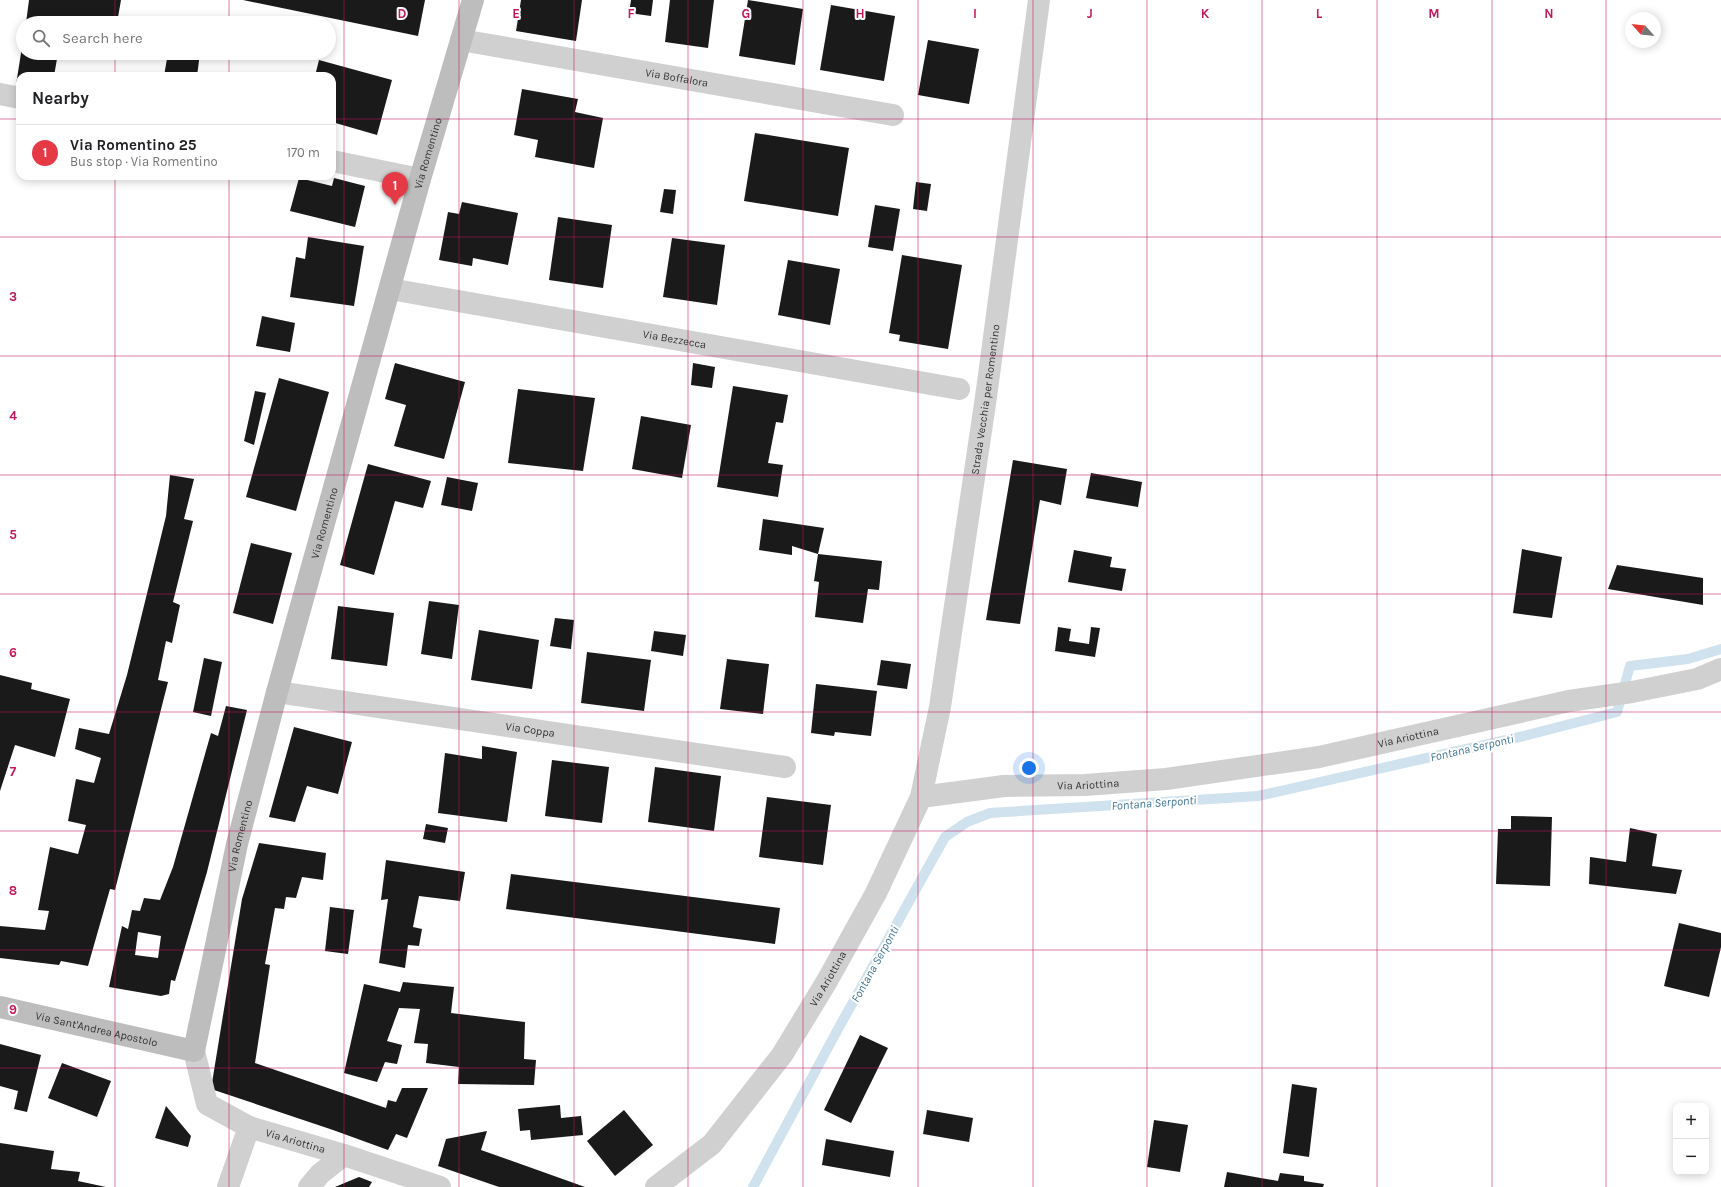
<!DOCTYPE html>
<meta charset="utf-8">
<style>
:root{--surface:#fff;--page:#f2f2f2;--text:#202124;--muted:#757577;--line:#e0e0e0;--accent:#e63946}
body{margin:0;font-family:Karla,sans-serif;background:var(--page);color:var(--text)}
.controls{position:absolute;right:12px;bottom:12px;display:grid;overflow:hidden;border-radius:8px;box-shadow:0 2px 10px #0003}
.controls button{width:36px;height:36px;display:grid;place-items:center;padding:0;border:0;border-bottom:1px solid var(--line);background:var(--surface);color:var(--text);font:20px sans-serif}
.compass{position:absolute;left:1625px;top:12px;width:36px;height:36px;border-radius:50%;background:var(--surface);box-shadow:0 2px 10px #0003;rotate:297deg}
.you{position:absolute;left:1029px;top:768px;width:14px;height:14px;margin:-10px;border:3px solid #fff;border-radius:50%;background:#1a73e8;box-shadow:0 0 0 6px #1a73e833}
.badge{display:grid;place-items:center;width:26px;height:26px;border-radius:50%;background:var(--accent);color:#fff;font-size:13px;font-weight:700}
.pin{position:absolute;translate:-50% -33px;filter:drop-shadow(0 1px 2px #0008)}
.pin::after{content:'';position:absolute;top:21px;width:14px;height:12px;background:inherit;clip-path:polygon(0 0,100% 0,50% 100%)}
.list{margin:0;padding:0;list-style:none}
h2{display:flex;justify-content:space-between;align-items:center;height:52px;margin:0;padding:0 16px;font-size:17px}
h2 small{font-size:13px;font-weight:400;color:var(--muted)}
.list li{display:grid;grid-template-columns:26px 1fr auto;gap:12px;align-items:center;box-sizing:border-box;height:56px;padding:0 16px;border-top:1px solid var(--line)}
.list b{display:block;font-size:15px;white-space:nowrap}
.list p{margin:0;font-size:13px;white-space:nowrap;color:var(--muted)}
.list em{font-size:13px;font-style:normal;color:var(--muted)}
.icon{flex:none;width:22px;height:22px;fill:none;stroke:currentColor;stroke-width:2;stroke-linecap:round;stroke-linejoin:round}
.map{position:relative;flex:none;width:1721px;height:1187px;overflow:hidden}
.search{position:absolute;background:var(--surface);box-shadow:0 2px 10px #0003;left:16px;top:16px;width:320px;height:44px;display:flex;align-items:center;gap:10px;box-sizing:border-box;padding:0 14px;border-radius:22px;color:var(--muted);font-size:15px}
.panel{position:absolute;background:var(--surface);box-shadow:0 2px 10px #0003;left:16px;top:72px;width:320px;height:108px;border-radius:12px}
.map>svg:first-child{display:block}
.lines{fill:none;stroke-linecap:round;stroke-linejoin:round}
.stream{stroke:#cfe2ee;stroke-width:10}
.building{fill:#1a1a1a;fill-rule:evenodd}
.street{stroke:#d0d0d0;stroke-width:22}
.secondary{stroke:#bdbdbd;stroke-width:22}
.grid{fill:none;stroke:#c2185b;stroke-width:1;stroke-opacity:0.55}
.labels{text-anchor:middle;stroke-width:4;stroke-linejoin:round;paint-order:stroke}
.street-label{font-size:11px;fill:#333;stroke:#fff}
.water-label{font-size:12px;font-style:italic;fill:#3f7597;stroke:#fff}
.grid-label{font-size:13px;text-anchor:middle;font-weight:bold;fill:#c2185b;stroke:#fff;stroke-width:4;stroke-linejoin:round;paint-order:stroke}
</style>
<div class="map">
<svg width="1721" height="1187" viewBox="0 0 1721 1187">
<rect width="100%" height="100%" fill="#fff"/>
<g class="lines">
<polyline class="stream" points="753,1187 838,1029 945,837 967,822 990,813 1258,796 1524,736 1617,712 1630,666 1688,659 1721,649"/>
</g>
<g class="building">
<polygon points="29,0 121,0 117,23 26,23"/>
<polygon points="243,0 425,0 418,36"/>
<polygon points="521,0 582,0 576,41 516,31"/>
<polygon points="631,0 653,0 651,16 629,13"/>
<polygon points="670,0 714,0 708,48 665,42"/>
<polygon points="748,0 803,9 795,65 739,56"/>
<polygon points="831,5 895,16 884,81 820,70"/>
<polygon points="928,40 979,49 969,104 918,95"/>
<polygon points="22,47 23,53 58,53 54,76 20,76 20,92 15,91"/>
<polygon points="168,53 200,53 197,76 164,76"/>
<polygon points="319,60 392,80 377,135 332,122 332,76 315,76"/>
<polygon points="522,89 578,99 575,112 603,118 594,168 535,157 538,140 514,135"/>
<polygon points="755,133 849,148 838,216 744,201"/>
<polygon points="299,178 332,186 334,178 365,186 355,227 290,211"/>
<polygon points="916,182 931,184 927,211 913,209"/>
<polygon points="664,189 676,190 673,214 660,212"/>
<polygon points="462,202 518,213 508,265 473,258 472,266 439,260 448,212 459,214"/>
<polygon points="875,205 900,209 893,251 868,247"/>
<polygon points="558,217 612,225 603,288 549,280"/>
<polygon points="308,237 364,246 354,306 290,297 296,257 305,259"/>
<polygon points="672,238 725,245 717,305 663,297"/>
<polygon points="902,255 962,265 948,349 899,341 900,335 889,333"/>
<polygon points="788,260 840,269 830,325 778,315"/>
<polygon points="262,316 295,323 290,352 256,346"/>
<polygon points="395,363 465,382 444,459 394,446 406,405 385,399"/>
<polygon points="693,363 715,367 712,388 691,385"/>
<polygon points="279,378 329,392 296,511 246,497"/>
<polygon points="733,386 788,395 783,423 776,422 768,463 783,465 778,497 717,487"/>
<polygon points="518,389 595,398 583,471 508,463"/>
<polygon points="255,391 266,393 254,445 244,441"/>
<polygon points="641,416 691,425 682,478 632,469"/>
<polygon points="1013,460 1067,469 1061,505 1040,500 1020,624 986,620"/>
<polygon points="368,464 431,481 423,508 395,501 374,575 340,565"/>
<polygon points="1091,473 1142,482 1138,507 1086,498"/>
<polygon points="170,475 194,479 184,519 193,521 173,602 180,605 172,643 166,641 158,680 168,682 115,890 110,889 88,966 61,961 59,965 0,958 0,926 45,930 49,911 38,910 50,847 78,854 86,825 68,821 76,779 94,783 101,758 75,749 79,728 109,734 127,675 166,516"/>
<polygon points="447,477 478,483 472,511 441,505"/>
<polygon points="763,519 824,528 818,554 792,546 792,555 759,550"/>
<polygon points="251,543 292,553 273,624 233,613"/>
<polygon points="1522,549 1562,557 1552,618 1513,613"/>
<polygon points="1074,550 1112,557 1110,567 1126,569 1122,591 1068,582"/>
<polygon points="818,554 882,561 879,590 868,589 863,623 815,617 819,582 814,581"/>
<polygon points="1617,565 1703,578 1703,605 1608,589"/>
<polygon points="429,601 459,605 452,659 421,654"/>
<polygon points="338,606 394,613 387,666 331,659"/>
<polygon points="555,618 574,620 571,649 550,646"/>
<polygon points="1058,627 1071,629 1069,641 1089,644 1091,627 1100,628 1095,657 1055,651"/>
<polygon points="479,630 539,640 532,689 471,680"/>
<polygon points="654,631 686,635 683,656 651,651"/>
<polygon points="587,652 651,660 644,711 581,703"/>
<polygon points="204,658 222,662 211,716 193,712"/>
<polygon points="727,659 769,664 763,714 720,709"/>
<polygon points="881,660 911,664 907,689 877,685"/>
<polygon points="0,675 32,683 31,689 70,699 55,757 15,745 0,791"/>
<polygon points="816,684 877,691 871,736 835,732 834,736 811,733"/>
<path d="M 226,706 L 247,710 L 207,872 L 175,981 L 171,980 L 169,994 L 161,996 L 109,987 L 122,926 L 128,929 L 132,910 L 140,911 L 144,898 L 160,900 L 173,867 L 211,733 L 218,736 ZM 138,932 L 161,936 L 158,958 L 135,955 Z"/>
<polygon points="294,727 352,742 338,794 307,786 295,822 269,817"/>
<polygon points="482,746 517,752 507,822 438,813 445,753 482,759"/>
<polygon points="552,760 609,767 602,823 545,816"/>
<polygon points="655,767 721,776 714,831 648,822"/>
<polygon points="767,797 831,805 823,865 759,857"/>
<polygon points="1511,816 1552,817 1550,886 1496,884 1498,829 1511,829"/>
<polygon points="426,824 448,828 445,843 423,839"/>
<polygon points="1630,828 1657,834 1652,866 1682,870 1676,894 1589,884 1590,857 1626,862"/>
<polygon points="259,843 326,853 323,880 302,877 296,898 286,897 284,909 275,908 265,964 270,965 255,1063 386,1108 388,1100 396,1102 402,1088 428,1088 407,1138 396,1134 388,1150 333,1130 211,1089 242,899"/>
<polygon points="386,860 465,872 460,901 419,896 413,927 422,929 419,946 408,945 405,968 379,963 388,899 381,900"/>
<polygon points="511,874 780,908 775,944 506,909"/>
<polygon points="330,907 354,910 348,954 325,951"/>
<polygon points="1679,923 1721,933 1721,947 1709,997 1664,986"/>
<polygon points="403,982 454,987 451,1013 525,1022 524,1059 536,1060 534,1085 458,1084 459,1067 426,1063 428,1044 414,1043 420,1009 399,1008 387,1041 402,1045 397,1064 385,1062 377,1082 344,1073 364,984 400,992"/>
<polygon points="860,1035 888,1048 851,1123 824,1110"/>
<polygon points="0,1044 41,1055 27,1112 14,1109 18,1091 0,1086"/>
<polygon points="62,1063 111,1081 97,1117 48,1098"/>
<polygon points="1292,1084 1317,1088 1309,1157 1283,1153"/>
<polygon points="560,1105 561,1118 581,1116 583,1135 531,1140 530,1130 520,1131 518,1109"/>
<polygon points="166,1106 191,1136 188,1147 155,1138"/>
<polygon points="624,1110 653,1145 615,1176 587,1141"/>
<polygon points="927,1110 973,1118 969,1142 923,1134"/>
<polygon points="1154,1120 1188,1125 1180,1172 1147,1167"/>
<polygon points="487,1131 481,1150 585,1187 499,1187 438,1166 446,1139"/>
<polygon points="826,1139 894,1151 890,1177 822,1165"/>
<polygon points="0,1143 54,1151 51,1169 80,1172 78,1181 106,1187 0,1187"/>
<polygon points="1227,1172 1278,1181 1280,1173 1304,1176 1304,1181 1324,1184 1323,1187 1224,1187"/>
<polygon points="359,1177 372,1182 369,1187 335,1187"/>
</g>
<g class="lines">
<g class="street">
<path id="s1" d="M 461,40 L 893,115"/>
<polyline points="0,94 20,98"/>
<polyline points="332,161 420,179"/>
<path id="s2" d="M 390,289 L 959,389"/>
<path id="s3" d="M 277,692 L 785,767"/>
<path id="s4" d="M 921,797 L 1004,786 L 1085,785 L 1166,779 L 1319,757 L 1569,701 L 1632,692 L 1697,679 L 1721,669"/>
<path id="s5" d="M 194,1051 L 207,1104 L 249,1127 L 344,1155 L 440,1187"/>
<polyline points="228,1187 249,1127"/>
<polyline points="309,1187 320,1174 344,1155"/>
<path id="s6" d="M 656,1187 L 712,1144 L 782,1055 L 827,981 L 876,893 L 921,797 L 940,707 L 986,397 L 1039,0"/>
</g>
<path class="secondary" id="s7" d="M 0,1007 L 194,1051 L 237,844 L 277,692 L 420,179 L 473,0"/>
</g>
<path class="grid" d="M 115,0 L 115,23M 229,0 L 229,23M 344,0 L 344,1187M 459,0 L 459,1187M 574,0 L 574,1187M 688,0 L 688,1187M 803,0 L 803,1187M 918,0 L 918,1187M 1033,0 L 1033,1187M 1147,0 L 1147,1187M 1262,0 L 1262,1187M 1377,0 L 1377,1187M 1492,0 L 1492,1187M 1606,0 L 1606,1187M 115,53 L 115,76M 229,53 L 229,76M 0,119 L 20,119M 332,119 L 1721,119M 115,176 L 115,1187M 229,176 L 229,1187M 0,237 L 1721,237M 0,356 L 1721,356M 0,475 L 1721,475M 0,594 L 1721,594M 0,712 L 1721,712M 0,831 L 1721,831M 0,950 L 1721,950M 0,1068 L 1721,1068"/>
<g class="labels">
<g class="street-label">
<text dy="4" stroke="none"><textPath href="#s1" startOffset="219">Via Boffalora</textPath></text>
<text dy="4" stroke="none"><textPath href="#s7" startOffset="1127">Via Romentino</textPath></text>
<text dy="4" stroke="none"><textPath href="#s2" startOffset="289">Via Bezzecca</textPath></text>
<text dy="4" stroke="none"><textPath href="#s6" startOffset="880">Strada Vecchia per Romentino</textPath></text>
<text dy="4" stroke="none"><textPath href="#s7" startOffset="743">Via Romentino</textPath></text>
<text dy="4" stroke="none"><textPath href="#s3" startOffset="256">Via Coppa</textPath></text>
<text dy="4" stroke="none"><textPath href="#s4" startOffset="492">Via Ariottina</textPath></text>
<text dy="4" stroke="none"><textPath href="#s4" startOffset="168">Via Ariottina</textPath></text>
<text dy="4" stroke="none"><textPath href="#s7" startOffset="419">Via Romentino</textPath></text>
<text dy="4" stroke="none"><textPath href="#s6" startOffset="273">Via Ariottina</textPath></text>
<text dy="4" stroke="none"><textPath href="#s7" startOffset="99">Via Sant'Andrea Apostolo</textPath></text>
<text dy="4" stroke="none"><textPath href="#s5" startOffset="151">Via Ariottina</textPath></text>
</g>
<g class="water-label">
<text transform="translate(1472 748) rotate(-13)" y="4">Fontana Serponti</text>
<text transform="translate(1154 803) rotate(-4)" y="4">Fontana Serponti</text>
<text transform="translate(875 964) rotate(-61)" y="4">Fontana Serponti</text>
</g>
</g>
<g class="grid-label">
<text x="402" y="18">D</text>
<text x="516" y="18">E</text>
<text x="631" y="18">F</text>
<text x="746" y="18">G</text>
<text x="860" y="18">H</text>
<text x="975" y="18">I</text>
<text x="1090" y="18">J</text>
<text x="1205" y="18">K</text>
<text x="1319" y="18">L</text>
<text x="1434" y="18">M</text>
<text x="1549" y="18">N</text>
<text x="13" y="301">3</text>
<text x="13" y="420">4</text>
<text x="13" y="539">5</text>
<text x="13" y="657">6</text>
<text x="13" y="776">7</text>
<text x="13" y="895">8</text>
<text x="13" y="1014">9</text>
</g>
</svg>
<div class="controls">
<button>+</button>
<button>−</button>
</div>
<svg class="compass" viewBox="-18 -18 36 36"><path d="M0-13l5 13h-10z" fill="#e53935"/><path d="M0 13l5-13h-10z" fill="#757577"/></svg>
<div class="you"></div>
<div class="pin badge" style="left:395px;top:205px">1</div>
<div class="search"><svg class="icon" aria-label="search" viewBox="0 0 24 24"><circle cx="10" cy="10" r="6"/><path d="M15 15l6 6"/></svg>Search here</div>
<section class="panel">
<h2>Nearby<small></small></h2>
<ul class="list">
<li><span class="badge">1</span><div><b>Via Romentino 25</b><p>Bus stop · Via Romentino</p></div><em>170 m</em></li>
</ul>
</section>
</div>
